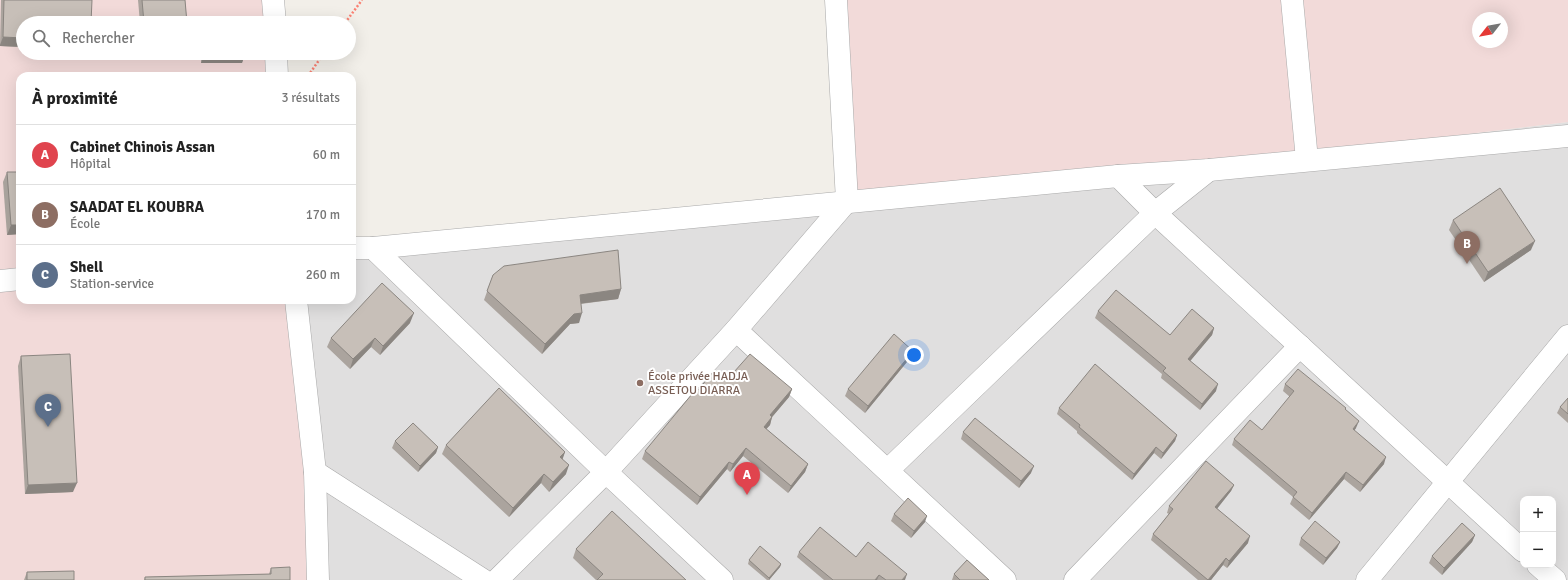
<!DOCTYPE html>
<html lang="fr">
<meta charset="utf-8">
<style>
:root{--surface:#fff;--page:#f6f6f6;--text:#222;--muted:#767676;--line:#e0e0e0;--accent:#2563eb}
body{margin:0;font-family:Signika,sans-serif;background:var(--page);color:var(--text)}
.controls{position:absolute;right:12px;bottom:12px;display:grid;overflow:hidden;border-radius:8px;box-shadow:0 4px 16px #0002}
.controls button{width:36px;height:36px;display:grid;place-items:center;padding:0;border:0;border-bottom:1px solid var(--line);background:var(--surface);color:var(--text);font:20px sans-serif}
.compass{position:absolute;left:1472px;top:12px;width:36px;height:36px;border-radius:50%;background:var(--surface);box-shadow:0 4px 16px #0002;rotate:239deg}
.you{position:absolute;left:914px;top:355px;width:14px;height:14px;margin:-10px;border:3px solid #fff;border-radius:50%;background:#1a73e8;box-shadow:0 0 0 6px #1a73e833}
.badge{display:grid;place-items:center;width:26px;height:26px;border-radius:50%;background:var(--accent);color:#fff;font-size:13px;font-weight:700}
.pin{position:absolute;translate:-50% -33px;filter:drop-shadow(0 1px 2px #0008)}
.pin::after{content:'';position:absolute;top:21px;width:14px;height:12px;background:inherit;clip-path:polygon(0 0,100% 0,50% 100%)}
.list{margin:0;padding:0;list-style:none}
h2{display:flex;justify-content:space-between;align-items:center;height:52px;margin:0;padding:0 16px;font-size:17px}
h2 small{font-size:13px;font-weight:400;color:var(--muted)}
.list li{display:grid;grid-template-columns:26px 1fr auto;gap:12px;align-items:center;box-sizing:border-box;height:60px;padding:0 16px;border-top:1px solid var(--line)}
.list b{display:block;font-size:15px;white-space:nowrap}
.list p{margin:0;font-size:13px;white-space:nowrap;color:var(--muted)}
.list em{font-size:13px;font-style:normal;color:var(--muted)}
.icon{flex:none;width:22px;height:22px;fill:none;stroke:currentColor;stroke-width:2;stroke-linecap:round;stroke-linejoin:round}
.map{position:relative;flex:none;width:1568px;height:580px;overflow:hidden}
.search{position:absolute;background:var(--surface);box-shadow:0 4px 16px #0002;left:16px;top:16px;width:340px;height:44px;display:flex;align-items:center;gap:10px;box-sizing:border-box;padding:0 14px;border-radius:22px;color:var(--muted);font-size:15px}
.panel{position:absolute;background:var(--surface);box-shadow:0 4px 16px #0002;left:16px;top:72px;width:340px;height:232px;border-radius:12px}
.map>svg:first-child{display:block}
.residential{fill:#e0dfdf;fill-rule:evenodd}
.commercial{fill:#f2dad9;fill-rule:evenodd}
.lines{fill:none;stroke-linecap:round;stroke-linejoin:round}
.minor-casing{stroke:#a9a9a9;stroke-width:23}
.tertiary-casing{stroke:#a9a9a9;stroke-width:23}
.path{stroke:#fa8072;stroke-width:2.5;stroke-dasharray:2 2;stroke-linecap:butt}
.minor{stroke:#fff;stroke-width:22}
.tertiary{stroke:#fff;stroke-width:22}
.wall{fill:#aba49e}
.shaded-wall{fill:#8b8681}
.building{fill:#c7bfb8;stroke:#8b8681}
.education-dot{fill:#8d6e63;stroke:#fff;stroke-width:1.5}
.labels{text-anchor:middle;stroke-width:4;stroke-linejoin:round;paint-order:stroke}
.education-label{font-size:12px;fill:#785e54;stroke:#fff;text-anchor:start}
</style>
<div class="map">
<svg width="1568" height="580" viewBox="0 0 1568 580">
<rect width="100%" height="100%" fill="#f2efe9"/>
<path class="residential" d="M 1568,122 L 1568,580 L 318,580 L 296,300 L 352,300 L 352,245 L 1118,176 ZM 1523,499 L 1553,499 L 1553,565 L 1523,565 Z"/>
<g class="commercial">
<polygon points="0,0 273,0 275,23 23,23 23,53 276,53 277,76 20,76 20,300 296,300 318,580 0,580"/>
<path d="M 836,0 L 1568,0 L 1568,122 L 1118,176 L 847,201 ZM 1478,18 L 1502,18 L 1502,42 L 1478,42 Z"/>
</g>
<g class="lines">
<g class="minor-casing">
<g id="minor">
<polyline points="273,0 275,23"/>
<polyline points="1292,0 1307,160"/>
<polyline points="276,53 277,76"/>
<polyline points="1118,176 1155,213 1523,551"/>
<polyline points="373,248 606,472 722,580"/>
<polyline points="296,300 315,472 318,580"/>
<polyline points="736,330 1005,580"/>
<polyline points="888,470 1155,213 1209,170"/>
<polyline points="315,472 483,580"/>
<polyline points="1538,565 1555,580"/>
<polyline points="497,580 606,472 736,330 847,201 836,0"/>
<polyline points="1075,580 1300,346"/>
<polyline points="1367,580 1568,336"/>
</g>
</g>
<g class="tertiary-casing">
<g id="tertiary">
<polyline points="352,248 373,248 1118,176 1209,170 1568,136"/>
<polyline points="0,281 20,279"/>
</g>
</g>
<g class="path">
<polyline points="345,23 362,0"/>
<polyline points="308,76 324,53"/>
</g>
<use href="#minor" class="minor"/>
<use href="#tertiary" class="tertiary"/>
</g>
<g class="wall">
<polygon points="1,0 92,0 23,23 23,43 22,47 0,46"/>
<polygon points="138,0 185,0 187,23 140,23"/>
<polygon points="143,53 245,53 242,63 201,63 201,57 144,58"/>
<polygon points="7,172 20,172 20,234 7,235 3,182"/>
<polygon points="1453,220 1531,250 1484,282 1449,230"/>
<polygon points="493,275 621,289 618,299 581,304 579,323 570,324 542,354 484,300"/>
<polygon points="1098,311 1170,335 1214,328 1212,335 1190,361 1216,391 1200,410 1161,378 1162,374 1095,318"/>
<polygon points="410,323 380,355 371,347 350,369 327,347 331,338"/>
<polygon points="21,356 73,492 25,494 18,366"/>
<polygon points="911,357 865,413 845,396 848,389"/>
<polygon points="726,381 792,389 789,397 772,417 770,425 766,429 808,464 805,472 788,493 743,456 730,472 727,469 697,505 642,459 645,451 693,396"/>
<polygon points="1285,384 1345,410 1356,428 1354,431 1384,464 1360,492 1344,479 1309,520 1290,504 1293,497 1232,445 1234,439 1262,430 1290,397 1283,391"/>
<polygon points="1568,398 1568,423 1557,413 1560,407"/>
<polygon points="1059,408 1177,435 1175,441 1161,459 1154,453 1132,480 1077,433 1077,431 1057,414"/>
<polygon points="963,432 1031,473 1019,488 961,439"/>
<polygon points="395,441 438,447 436,453 418,472 392,448"/>
<polygon points="446,445 565,452 562,459 566,474 549,492 541,483 509,517 442,454"/>
<polygon points="1234,485 1231,491 1217,508 1248,543 1227,568 1223,565 1211,580 1198,580 1151,540 1153,534 1169,514 1167,513 1169,506"/>
<polygon points="894,514 925,522 911,538 891,521"/>
<polygon points="1475,535 1472,542 1442,575 1429,563 1432,556"/>
<polygon points="1301,538 1340,542 1337,548 1323,565 1299,545"/>
<polygon points="576,549 686,580 596,580 573,558"/>
<polygon points="799,552 856,557 905,580 824,580 797,557"/>
<polygon points="749,560 781,564 780,567 769,580 767,580 748,564"/>
<polygon points="271,568 290,580 144,580 145,577 269,574"/>
<polygon points="27,572 74,580 24,580"/>
<polygon points="954,574 989,580 952,580"/>
</g>
<g class="shaded-wall">
<polygon points="43,19 87,23 41,23"/>
<polygon points="3,37 23,37 23,43 22,47 0,46 0,45"/>
<polygon points="145,53 203,53 201,57 144,58"/>
<polygon points="205,54 245,54 242,63 201,63"/>
<polygon points="11,225 20,225 20,234 7,235"/>
<polygon points="1535,241 1531,250 1484,282 1488,272"/>
<polygon points="621,289 618,299 577,304 580,295"/>
<polygon points="414,313 410,323 380,355 383,346"/>
<polygon points="582,313 579,323 570,324 542,354 545,344 574,314"/>
<polygon points="1214,328 1212,335 1186,366 1188,359"/>
<polygon points="375,338 371,347 350,369 353,359"/>
<polygon points="913,351 911,357 865,413 868,406"/>
<polygon points="1218,384 1216,391 1200,410 1202,404"/>
<polygon points="792,389 789,397 767,423 770,415"/>
<polygon points="772,417 770,425 761,435 764,427"/>
<polygon points="1359,421 1356,428 1350,436 1353,429"/>
<polygon points="1177,435 1175,441 1161,459 1163,453"/>
<polygon points="438,447 436,453 418,472 420,466"/>
<polygon points="1156,447 1154,453 1132,480 1134,474"/>
<polygon points="746,448 743,456 730,472 733,464"/>
<polygon points="565,452 562,461 560,457"/>
<polygon points="1386,457 1384,464 1360,492 1363,485"/>
<polygon points="729,462 727,469 697,505 700,497"/>
<polygon points="808,464 805,472 788,493 791,486"/>
<polygon points="569,465 566,474 549,492 553,482"/>
<polygon points="1034,466 1031,473 1019,488 1021,481"/>
<polygon points="1346,472 1344,479 1309,520 1312,513"/>
<polygon points="544,474 541,483 509,517 513,508"/>
<polygon points="77,483 73,492 25,494 28,485"/>
<polygon points="1234,485 1231,491 1213,514 1215,507"/>
<polygon points="927,516 925,522 911,538 914,531"/>
<polygon points="1475,535 1472,542 1442,575 1444,568"/>
<polygon points="1250,536 1248,543 1227,568 1229,561"/>
<polygon points="1340,542 1337,548 1323,565 1326,558"/>
<polygon points="1226,558 1223,565 1211,580 1208,580"/>
<polygon points="781,564 780,567 769,580 769,578"/>
<polygon points="907,574 905,580 902,580"/>
<polygon points="879,575 877,580 875,580"/>
</g>
<g class="building">
<polygon points="4,0 92,0 91,23 43,19 43,23 23,23 23,38 3,37"/>
<polygon points="142,0 185,0 187,23 144,23"/>
<rect x="205" y="53" width="40" height="1"/>
<polygon points="7,172 20,172 20,225 11,225"/>
<polygon points="1500,188 1535,241 1488,272 1453,220"/>
<polygon points="618,250 621,289 580,295 582,313 574,314 545,344 487,291 493,275 504,266"/>
<polygon points="382,283 414,313 383,346 375,338 353,359 331,338"/>
<polygon points="1116,290 1170,335 1192,309 1214,328 1188,359 1218,384 1202,404 1163,371 1166,368 1098,311"/>
<polygon points="894,334 913,351 868,406 848,389"/>
<polygon points="70,354 77,483 28,485 21,356"/>
<polygon points="750,354 792,389 770,415 772,417 764,427 808,464 791,486 746,448 733,464 729,462 700,497 645,451 692,394 693,396 714,371 726,381"/>
<polygon points="1095,364 1177,435 1163,453 1156,447 1134,474 1079,427 1080,425 1059,408"/>
<polygon points="1298,369 1346,408 1345,409 1359,421 1353,429 1386,457 1363,485 1346,472 1312,513 1293,497 1297,492 1234,439 1250,420 1262,430 1294,391 1285,384"/>
<polygon points="499,388 565,452 560,457 569,465 553,482 544,474 513,508 446,445"/>
<polygon points="1568,398 1568,414 1560,407"/>
<polygon points="975,418 1034,466 1021,481 963,432"/>
<polygon points="413,423 438,447 420,466 395,441"/>
<polygon points="1206,461 1234,485 1215,507 1250,536 1229,561 1226,558 1208,580 1153,534 1173,509 1169,506"/>
<polygon points="908,498 927,516 914,531 894,514"/>
<polygon points="612,511 686,580 597,580 603,574 576,549"/>
<polygon points="1315,521 1340,542 1326,558 1301,538"/>
<polygon points="1462,523 1475,535 1444,568 1432,556"/>
<polygon points="820,527 856,557 868,542 907,574 902,580 886,580 879,575 875,580 833,580 799,552"/>
<polygon points="760,546 781,564 769,578 749,560"/>
<polygon points="967,560 989,580 960,580 954,574"/>
<polygon points="290,567 290,580 145,580 145,577 271,574 271,568"/>
<polygon points="74,571 74,580 27,580 27,572"/>
</g>
<circle class="education-dot" cx="640" cy="383" r="4"/>
<g class="labels">
<g class="education-label">
<text x="648" y="380">École privée HADJA<tspan x="648" dy="14">ASSETOU DIARRA</tspan></text>
</g>
</g>
</svg>
<div class="controls">
<button>+</button>
<button>−</button>
</div>
<svg class="compass" viewBox="-18 -18 36 36"><path d="M0-13l5 13h-10z" fill="#e53935"/><path d="M0 13l5-13h-10z" fill="#767676"/></svg>
<div class="you"></div>
<div class="pin badge" style="left:747px;top:495px;background:#e0444e">A</div>
<div class="pin badge" style="left:1467px;top:264px;background:#8d6e63">B</div>
<div class="pin badge" style="left:48px;top:427px;background:#5c6f8a">C</div>
<div class="search"><svg class="icon" aria-label="search" viewBox="0 0 24 24"><circle cx="10" cy="10" r="6"/><path d="M15 15l6 6"/></svg>Rechercher</div>
<section class="panel">
<h2>À proximité<small>3 résultats</small></h2>
<ul class="list">
<li><span class="badge" style="background:#e0444e">A</span><div><b>Cabinet Chinois Assan</b><p>Hôpital</p></div><em>60 m</em></li>
<li><span class="badge" style="background:#8d6e63">B</span><div><b>SAADAT EL KOUBRA</b><p>École</p></div><em>170 m</em></li>
<li><span class="badge" style="background:#5c6f8a">C</span><div><b>Shell</b><p>Station-service</p></div><em>260 m</em></li>
</ul>
</section>
</div>
